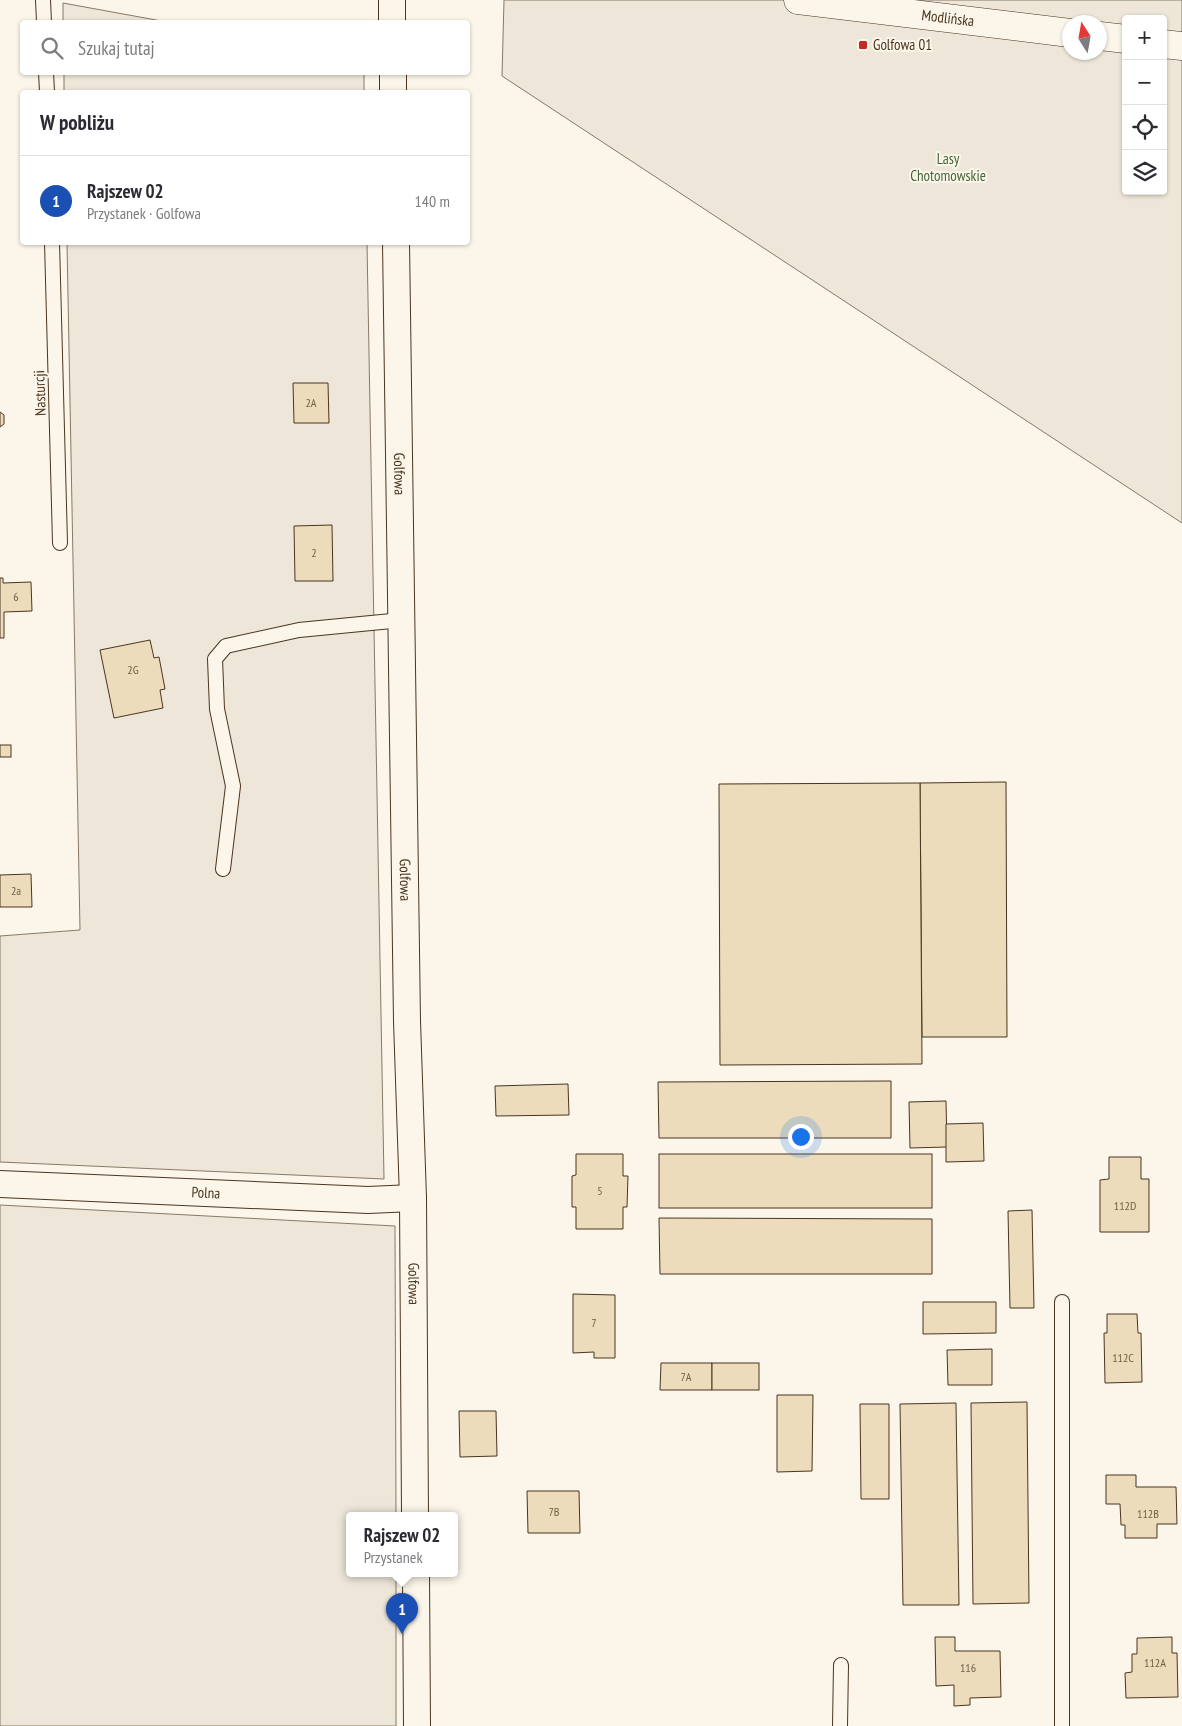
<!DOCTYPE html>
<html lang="pl">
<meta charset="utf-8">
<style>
:root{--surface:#fff;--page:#f2f2f3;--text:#2b2b33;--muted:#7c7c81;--line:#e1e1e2;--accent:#c62828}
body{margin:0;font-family:"PT Sans Narrow",sans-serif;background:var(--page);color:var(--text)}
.controls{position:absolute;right:15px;top:15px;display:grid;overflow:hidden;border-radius:5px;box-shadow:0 1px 4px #0004}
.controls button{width:45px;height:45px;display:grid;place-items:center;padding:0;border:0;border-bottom:1px solid var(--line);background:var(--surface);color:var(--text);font:25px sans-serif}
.compass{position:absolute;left:1062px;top:15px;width:45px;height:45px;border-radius:50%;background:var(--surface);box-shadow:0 1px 4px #0004;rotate:349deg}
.you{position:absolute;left:800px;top:1136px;width:18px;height:18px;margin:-12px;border:4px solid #fff;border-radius:50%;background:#1a73e8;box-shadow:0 0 0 8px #1a73e833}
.badge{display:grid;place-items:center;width:32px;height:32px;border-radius:50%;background:var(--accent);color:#fff;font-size:16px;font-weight:700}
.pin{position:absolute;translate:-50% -41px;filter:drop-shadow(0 1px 2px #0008)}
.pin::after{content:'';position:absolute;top:26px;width:18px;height:15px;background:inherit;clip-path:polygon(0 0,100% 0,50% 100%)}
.popup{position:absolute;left:346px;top:1512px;width:112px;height:65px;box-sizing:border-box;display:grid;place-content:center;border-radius:5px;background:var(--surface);filter:drop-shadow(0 1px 4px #0005);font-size:16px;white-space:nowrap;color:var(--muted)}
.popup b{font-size:19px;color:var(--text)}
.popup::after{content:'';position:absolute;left:50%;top:100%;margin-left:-10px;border:10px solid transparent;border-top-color:var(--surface)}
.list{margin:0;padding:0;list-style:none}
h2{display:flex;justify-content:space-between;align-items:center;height:65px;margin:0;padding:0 20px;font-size:21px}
h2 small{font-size:16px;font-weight:400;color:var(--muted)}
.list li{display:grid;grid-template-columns:32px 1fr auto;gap:15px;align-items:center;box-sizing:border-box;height:90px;padding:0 20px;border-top:1px solid var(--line)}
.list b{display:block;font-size:19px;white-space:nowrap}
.list p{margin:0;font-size:16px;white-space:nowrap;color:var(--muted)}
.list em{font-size:16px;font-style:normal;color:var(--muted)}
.icon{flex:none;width:28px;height:28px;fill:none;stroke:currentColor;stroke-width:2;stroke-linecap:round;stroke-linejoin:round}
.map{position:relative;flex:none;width:1182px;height:1726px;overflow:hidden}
.search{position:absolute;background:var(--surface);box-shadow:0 1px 4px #0004;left:20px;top:20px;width:450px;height:55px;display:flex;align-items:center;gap:12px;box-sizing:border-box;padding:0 18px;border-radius:5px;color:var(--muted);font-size:19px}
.panel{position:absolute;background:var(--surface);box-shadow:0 1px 4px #0004;left:20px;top:90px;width:450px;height:155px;border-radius:5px}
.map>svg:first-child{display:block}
.green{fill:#ede6d9;stroke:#887966;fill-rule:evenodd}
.building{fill:#ecdcbc;stroke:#4a3520}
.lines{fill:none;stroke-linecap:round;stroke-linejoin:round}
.lane-casing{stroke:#4a3520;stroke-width:16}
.street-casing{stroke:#4a3520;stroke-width:28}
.secondary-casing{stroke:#4a3520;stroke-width:29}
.lane{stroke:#fbf6e9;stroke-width:14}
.street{stroke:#fbf6e9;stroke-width:26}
.secondary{stroke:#fbf6e9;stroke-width:28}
.poi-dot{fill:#c62828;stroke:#fbf6e9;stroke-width:2}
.labels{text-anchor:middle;stroke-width:4;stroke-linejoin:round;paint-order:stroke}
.number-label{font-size:12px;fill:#725f47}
.street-label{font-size:15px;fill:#4a3520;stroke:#fbf6e9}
.poi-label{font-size:15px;fill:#4a3520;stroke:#fbf6e9;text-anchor:start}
.park-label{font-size:15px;fill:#436837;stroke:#fbf6e9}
</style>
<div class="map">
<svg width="1182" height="1726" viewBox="0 0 1182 1726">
<rect width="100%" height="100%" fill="#fbf6e9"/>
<g class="green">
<path d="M 504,0 L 1182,0 L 1182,523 L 502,76 ZM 1126,19 L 1163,19 L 1163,191 L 1126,191 ZM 1070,22 L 1100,22 L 1100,52 L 1070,52 Z"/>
<polygon points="63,3 167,22 63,22"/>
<rect x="64" y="73" width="300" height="19"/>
<polygon points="67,243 367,243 384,1179 0,1162 0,936 80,930"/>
<polygon points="0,1205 395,1226 396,1515 350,1515 350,1573 396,1573 396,1726 0,1726"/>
</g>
<g class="building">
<polygon points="293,383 328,383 329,423 294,423"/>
<polygon points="0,412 4,415 4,424 0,427"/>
<polygon points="332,525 333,581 295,581 294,526"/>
<polygon points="0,578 3,578 3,583 31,582 32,611 4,612 4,638 0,638"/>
<polygon points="150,640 154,658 159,657 165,689 160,690 163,708 114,718 100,650"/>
<rect x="0" y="745" width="11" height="12"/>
<polygon points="1006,782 1007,1037 922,1037 920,783"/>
<polygon points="920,783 922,1064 720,1065 719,784"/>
<polygon points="31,874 32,907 0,907 0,875"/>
<polygon points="891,1081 891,1138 659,1138 658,1082"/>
<polygon points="568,1084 569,1115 496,1116 495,1086"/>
<polygon points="946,1101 947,1147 910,1148 909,1102"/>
<polygon points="983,1123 984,1161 946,1162 946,1124"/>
<polygon points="576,1154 623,1154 623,1176 628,1176 627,1207 623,1207 623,1229 576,1229 576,1207 572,1207 572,1176 576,1175"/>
<rect x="659" y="1154" width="273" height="54"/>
<polygon points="1109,1157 1141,1157 1141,1179 1149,1179 1149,1232 1100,1232 1100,1180 1109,1179"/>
<polygon points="1032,1210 1034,1308 1010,1308 1008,1211"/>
<polygon points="659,1218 932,1219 932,1274 660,1274"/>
<polygon points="573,1294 615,1295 615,1358 594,1358 594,1352 573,1353"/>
<polygon points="923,1302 996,1302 996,1333 923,1334"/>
<polygon points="1107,1314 1137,1314 1138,1333 1141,1333 1142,1382 1105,1383 1104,1333 1107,1333"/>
<polygon points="992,1349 992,1385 948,1385 947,1350"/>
<polygon points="661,1363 712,1363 712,1390 660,1390"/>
<rect x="712" y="1363" width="47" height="27"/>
<polygon points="777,1395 813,1395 812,1471 777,1472"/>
<polygon points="1027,1402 1029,1603 973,1604 971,1403"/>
<polygon points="956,1403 959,1605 903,1605 900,1404"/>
<polygon points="860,1404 889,1404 889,1499 861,1499"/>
<polygon points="459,1411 496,1411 497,1456 460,1457"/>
<polygon points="1106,1475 1136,1475 1136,1487 1176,1487 1177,1524 1157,1524 1157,1538 1125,1538 1125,1525 1121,1525 1120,1504 1106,1504"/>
<polygon points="527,1491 579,1491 580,1533 528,1533"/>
<polygon points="935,1637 955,1637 955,1651 1000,1651 1001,1697 970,1698 970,1705 954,1706 954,1685 936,1686"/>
<polygon points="1172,1637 1172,1653 1177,1653 1178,1697 1126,1698 1125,1673 1132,1672 1132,1654 1137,1654 1137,1638"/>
</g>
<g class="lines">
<g class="lane-casing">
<g id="lane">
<polyline points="43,0 44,22"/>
<polyline points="46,72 47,92"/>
<polyline points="52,242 60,543"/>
<polyline points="223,869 233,786 217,709 215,659 226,646 299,630 402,620"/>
<polyline points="1062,1302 1062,1726"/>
<polyline points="840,1726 841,1665"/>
</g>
</g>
<g class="street-casing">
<g id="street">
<polyline points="392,22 392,0"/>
<polyline points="393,72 393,92"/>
<path id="s1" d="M 396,242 L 407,1021 L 413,1198 L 415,1515"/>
<path id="s2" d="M 0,1184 L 368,1200 L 413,1198"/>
<polyline points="416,1573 417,1726"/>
</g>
</g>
<g class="secondary-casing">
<g id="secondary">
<path id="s3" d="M 798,0 L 1070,33"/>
<polyline points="1100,36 1126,39"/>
<polyline points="1163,44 1182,46"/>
</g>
</g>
<use href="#lane" class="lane"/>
<use href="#street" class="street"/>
<use href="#secondary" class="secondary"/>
</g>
<rect class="poi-dot" x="858" y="40" width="10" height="10" rx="2.5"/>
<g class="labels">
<g class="number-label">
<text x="311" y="407">2A</text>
<text x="314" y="557">2</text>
<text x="16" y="601">6</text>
<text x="133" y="674">2G</text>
<text x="16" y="895">2a</text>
<text x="600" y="1195">5</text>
<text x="1125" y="1210">112D</text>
<text x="594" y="1327">7</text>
<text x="1123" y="1362">112C</text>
<text x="686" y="1381">7A</text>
<text x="554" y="1516">7B</text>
<text x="1148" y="1518">112B</text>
<text x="1155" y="1667">112A</text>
<text x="968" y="1672">116</text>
</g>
<g class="street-label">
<text dy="5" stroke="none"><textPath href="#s3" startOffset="151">Modlińska</textPath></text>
<text transform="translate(40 393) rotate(-92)" y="5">Nasturcji</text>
<text dy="5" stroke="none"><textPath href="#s1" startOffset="232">Golfowa</textPath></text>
<text dy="5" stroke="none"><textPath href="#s1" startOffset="638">Golfowa</textPath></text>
<text dy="5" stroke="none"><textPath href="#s2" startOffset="206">Polna</textPath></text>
<text dy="5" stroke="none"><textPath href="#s1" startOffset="1042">Golfowa</textPath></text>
</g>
<g class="poi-label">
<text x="873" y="50">Golfowa 01</text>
</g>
<g class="park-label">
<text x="948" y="164">Lasy<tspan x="948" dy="17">Chotomowskie</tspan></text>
</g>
</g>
</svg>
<div class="controls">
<button>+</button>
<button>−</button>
<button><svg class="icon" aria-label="locate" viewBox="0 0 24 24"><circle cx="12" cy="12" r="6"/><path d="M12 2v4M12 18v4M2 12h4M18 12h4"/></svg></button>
<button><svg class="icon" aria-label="layers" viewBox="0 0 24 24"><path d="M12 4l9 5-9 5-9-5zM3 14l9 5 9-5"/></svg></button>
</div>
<svg class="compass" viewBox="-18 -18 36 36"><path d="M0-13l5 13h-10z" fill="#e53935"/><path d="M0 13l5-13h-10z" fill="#7c7c81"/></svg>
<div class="you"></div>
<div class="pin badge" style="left:402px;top:1634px;background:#1a4fb4">1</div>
<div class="popup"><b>Rajszew 02</b>Przystanek</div>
<div class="search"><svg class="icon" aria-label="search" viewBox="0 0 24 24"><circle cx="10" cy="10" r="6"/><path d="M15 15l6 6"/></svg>Szukaj tutaj</div>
<section class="panel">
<h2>W pobliżu<small></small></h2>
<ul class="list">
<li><span class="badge" style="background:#1a4fb4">1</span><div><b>Rajszew 02</b><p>Przystanek · Golfowa</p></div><em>140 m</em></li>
</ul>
</section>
</div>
